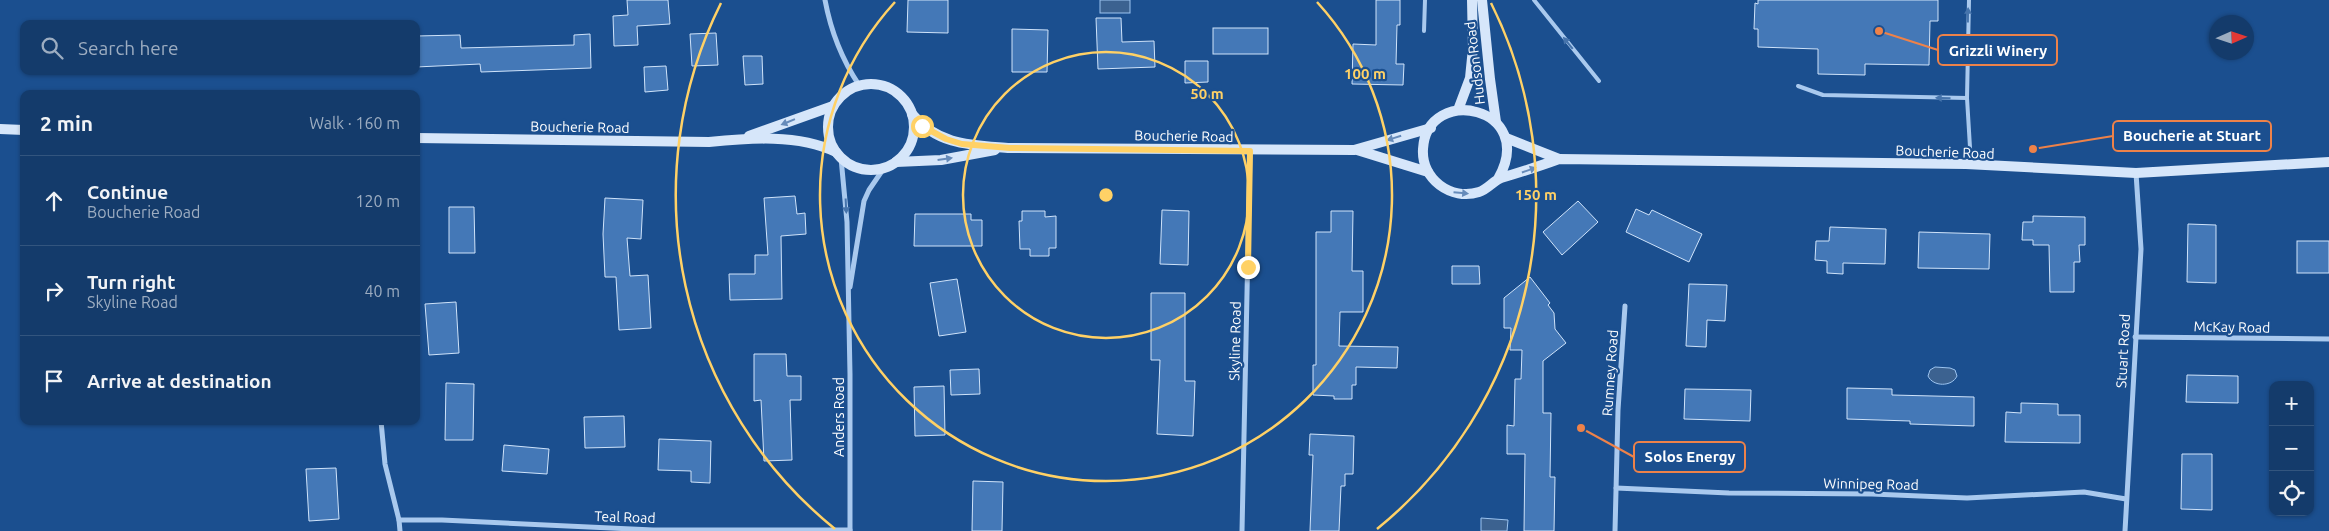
<!DOCTYPE html>
<meta charset="utf-8">
<style>
:root{--surface:#143b6b;--page:#214673;--text:#f1f3f6;--muted:#9dadc1;--line:#33557e}
body{margin:0;font-family:Ubuntu,sans-serif;background:var(--page);color:var(--text)}
.controls{position:absolute;right:15px;bottom:15px;display:grid;overflow:hidden;border-radius:10px;box-shadow:0 1px 4px #0004}
.controls button{width:45px;height:45px;display:grid;place-items:center;padding:0;border:0;border-bottom:1px solid var(--line);background:var(--surface);color:var(--text);font:25px sans-serif}
.compass{position:absolute;left:2209px;top:15px;width:45px;height:45px;border-radius:50%;background:var(--surface);box-shadow:0 1px 4px #0004;rotate:87deg}
.stop{position:absolute;width:15px;height:15px;margin:-11px;border:4px solid #ffd166;border-radius:50%;background:#fff}
.stop.end{background:#ffd166;border-color:#fff;box-shadow:0 1px 5px #0008}
.list{margin:0;padding:0;list-style:none}
h2{display:flex;justify-content:space-between;align-items:center;height:65px;margin:0;padding:0 20px;font-size:21px}
h2 small{font-size:16px;font-weight:400;color:var(--muted)}
.list li{display:grid;grid-template-columns:32px 1fr auto;gap:15px;align-items:center;box-sizing:border-box;height:90px;padding:0 20px;border-top:1px solid var(--line)}
.list b{display:block;font-size:19px;white-space:nowrap}
.list p{margin:0;font-size:16px;white-space:nowrap;color:var(--muted)}
.list em{font-size:16px;font-style:normal;color:var(--muted)}
.icon{flex:none;width:28px;height:28px;fill:none;stroke:currentColor;stroke-width:2;stroke-linecap:round;stroke-linejoin:round}
.map{position:relative;flex:none;width:2329px;height:531px;overflow:hidden}
.search{position:absolute;background:var(--surface);box-shadow:0 1px 4px #0004;left:20px;top:20px;width:400px;height:55px;display:flex;align-items:center;gap:12px;box-sizing:border-box;padding:0 18px;border-radius:10px;color:var(--muted);font-size:19px}
.panel{position:absolute;background:var(--surface);box-shadow:0 1px 4px #0004;left:20px;top:90px;width:400px;height:335px;border-radius:10px}
.map>svg:first-child{display:block}
.water{fill:#3c6290;stroke:#9cc4f0}
.building{fill:#4478b7;stroke:#cfe3fa}
.lines{fill:none;stroke-linecap:round;stroke-linejoin:round}
.lane{stroke:#a9c9ee;stroke-width:4}
.street{stroke:#a9c9ee;stroke-width:5}
.secondary{stroke:#d6e6fa;stroke-width:10}
.oneway{fill:#4674ac}
.oneway2{fill:#668bba}
.route{stroke:#ffd166;stroke-width:6}
.ring{fill:none;stroke:#ffd166;stroke-width:2.5}
.labels{text-anchor:middle;stroke-width:4.5;stroke-linejoin:round;paint-order:stroke}
.street-label{font-size:14px;fill:#fff;stroke:#1b4f8f}
.centre{fill:#ffd166;stroke:#1b4f8f;stroke-width:2.5}
.ring-label{font-size:15px;text-anchor:middle;font-weight:bold;fill:#ffd166;stroke:#1b4f8f;stroke-width:4.5;stroke-linejoin:round;paint-order:stroke}
.leader{fill:none;stroke:#ee8249;stroke-width:2}
.callout-dot{fill:#ee8249;stroke:#1b4f8f;stroke-width:2}
.callout{fill:#1b4f8f;stroke:#ee8249;stroke-width:2}
.callout-label{font-size:15px;text-anchor:middle;font-weight:bold;fill:#fff}
</style>
<div class="map">
<svg width="2329" height="531" viewBox="0 0 2329 531">
<rect width="100%" height="100%" fill="#1b4f8f"/>
<g class="water">
<rect x="1100" y="0" width="30" height="13"/>
<path d="M 1935,367 L 1950,368 L 1955,370 L 1957,376 C 1952,387 1933,387 1928,376 L 1930,370 Z"/>
<polygon points="1481,518 1508,520 1507,531 1481,531"/>
</g>
<g class="building">
<polygon points="627,0 668,0 670,24 637,26 638,45 614,46 613,16 628,15"/>
<polygon points="908,0 948,0 948,33 907,32"/>
<polygon points="1376,0 1400,0 1400,25 1397,25 1396,64 1404,64 1403,85 1352,84 1353,44 1376,45"/>
<polygon points="1758,0 1938,0 1938,21 1930,21 1929,65 1865,64 1865,75 1818,74 1818,49 1758,47 1758,29 1754,29 1755,3 1758,4"/>
<polygon points="1096,18 1121,18 1122,42 1154,41 1155,67 1098,69"/>
<rect x="1213" y="28" width="55" height="26"/>
<polygon points="1012,29 1048,30 1047,72 1012,72"/>
<polygon points="716,33 718,65 692,66 690,34"/>
<polygon points="590,34 591,68 481,72 480,64 416,67 416,36 460,35 461,48 574,45 574,35"/>
<polygon points="743,56 762,56 763,84 745,85"/>
<polygon points="1185,61 1208,61 1208,82 1185,83"/>
<polygon points="666,66 668,90 645,92 644,67"/>
<polygon points="795,196 797,214 805,213 806,234 781,236 782,299 730,300 729,274 755,274 755,255 768,255 764,198"/>
<polygon points="605,198 643,200 641,239 627,238 630,276 648,275 651,328 619,330 616,277 605,277 603,234"/>
<polygon points="1578,201 1598,222 1562,255 1543,232"/>
<polygon points="449,207 474,207 475,253 449,253"/>
<polygon points="1636,209 1649,215 1652,210 1702,234 1689,262 1626,232"/>
<polygon points="1162,210 1189,211 1188,265 1160,264"/>
<polygon points="1022,211 1045,211 1045,217 1056,216 1056,248 1049,248 1049,256 1030,256 1030,249 1020,249 1019,221 1022,221"/>
<polygon points="1331,211 1353,211 1352,271 1363,271 1363,312 1340,312 1339,346 1398,347 1397,368 1356,367 1356,385 1352,385 1352,399 1334,399 1334,396 1313,395 1313,365 1316,365 1316,232 1331,232"/>
<polygon points="915,214 971,214 971,220 982,220 982,246 914,246"/>
<polygon points="2033,216 2085,217 2085,245 2079,245 2080,262 2074,262 2074,292 2050,292 2049,245 2033,245 2033,240 2022,240 2023,222 2033,222"/>
<polygon points="2188,224 2216,225 2216,283 2187,282"/>
<polygon points="1830,227 1886,229 1885,264 1843,263 1843,274 1827,273 1827,261 1815,260 1816,241 1829,241"/>
<polygon points="1919,232 1990,234 1989,269 1918,268"/>
<rect x="2297" y="241" width="32" height="32"/>
<polygon points="1452,266 1479,266 1480,284 1452,284"/>
<polygon points="1530,277 1550,303 1548,305 1554,313 1555,329 1566,343 1543,361 1543,413 1551,413 1550,477 1555,477 1554,531 1524,531 1525,454 1507,454 1507,425 1514,426 1515,379 1521,379 1522,350 1510,350 1511,328 1504,328 1504,298"/>
<polygon points="957,279 966,332 939,336 930,283"/>
<polygon points="1689,284 1727,285 1725,321 1707,320 1706,347 1686,346"/>
<polygon points="1151,293 1185,293 1185,381 1195,381 1193,436 1157,434 1160,360 1151,360"/>
<polygon points="456,302 459,353 429,355 425,304"/>
<polygon points="754,354 786,354 787,376 801,376 801,400 790,400 792,460 764,461 761,400 754,401"/>
<polygon points="979,369 980,394 951,395 950,370"/>
<polygon points="2187,375 2238,376 2238,403 2186,402"/>
<polygon points="446,383 474,384 473,440 445,440"/>
<polygon points="944,386 945,435 915,436 914,387"/>
<polygon points="1847,388 1892,389 1892,395 1974,397 1974,426 1910,424 1910,421 1847,419"/>
<polygon points="1685,389 1751,390 1750,421 1684,419"/>
<polygon points="2021,403 2058,404 2058,415 2080,415 2080,443 2005,442 2006,412 2021,413"/>
<polygon points="624,416 625,447 585,448 584,417"/>
<polygon points="1310,434 1354,436 1353,474 1345,474 1345,486 1341,486 1339,531 1310,531 1313,455 1309,455"/>
<polygon points="659,439 711,441 710,483 691,482 691,471 658,470"/>
<polygon points="504,445 549,449 547,474 502,471"/>
<polygon points="2182,454 2212,454 2212,510 2181,509"/>
<polygon points="336,468 339,519 309,521 306,469"/>
<polygon points="973,481 1003,482 1002,531 972,531"/>
</g>
<g class="lines">
<g class="lane">
<polyline points="1534,0 1599,81"/>
<polyline points="1424,31 1425,0"/>
<polyline points="1798,86 1823,95 1967,98 1971,164"/>
<polyline points="1967,98 1969,0"/>
</g>
<g class="street">
<path d="M 825,0 C 831,32 841,58 859,85"/>
<polyline points="841,158 847,222 850,374 850,531"/>
<polyline points="850,287 864,201 869,190 884,168"/>
<polyline points="2135,337 2329,339"/>
<polyline points="381,421 385,464 399,520 400,531"/>
<polyline points="1616,488 1729,493 1872,494 1967,498 2084,492 2126,499"/>
<polyline points="399,520 442,520 653,530 850,530"/>
<polyline points="1242,531 1250,151"/>
<polyline points="1615,531 1618,410 1625,306"/>
<polyline points="2125,531 2141,249 2136,173"/>
</g>
<g class="secondary">
<polyline points="1482,0 1490,79 1496,122"/>
<circle cx="871" cy="127" r="43"/>
<polyline points="1458,110 1470,78 1473,48 1472,0"/>
<path d="M 912,114 C 938,146 973,145 1010,148 L 1354,150 L 1431,128"/>
<polyline points="0,129 24,130"/>
<polyline points="749,136 833,106"/>
<path d="M 416,138 L 709,142 C 750,138 798,134 836,152"/>
<polyline points="1506,138 1559,159"/>
<polyline points="1357,150 1428,172"/>
<polyline points="896,162 941,160 995,150"/>
<path d="M 1498,179 C 1539,107 1427,83 1423,149 C 1421,179 1451,201 1479,192 C 1488,189 1493,181 1501,178 C 1521,172 1540,166 1559,159 L 1966,164 L 2136,173 L 2329,162"/>
</g>
</g>
<defs><path id="oneway-solid" d="M-6-.8H1V-3.2L6.5 0L1 3.2V.8H-6Z" transform="scale(1.25)"/></defs>
<g class="oneway">
<use href="#oneway-solid" transform="translate(1968 15) rotate(-89)"/>
<use href="#oneway-solid" transform="translate(1568 43) rotate(-129)"/>
<use href="#oneway-solid" transform="translate(1943 98) rotate(-179)"/>
<use href="#oneway-solid" transform="translate(846 206) rotate(87)"/>
</g>
<g class="oneway2">
<use href="#oneway-solid" transform="translate(788 122) rotate(158)"/>
<use href="#oneway-solid" transform="translate(1394 138) rotate(163)"/>
<use href="#oneway-solid" transform="translate(945 159) rotate(-8)"/>
<use href="#oneway-solid" transform="translate(1529 170) rotate(-19)"/>
<use href="#oneway-solid" transform="translate(1461 193) rotate(5)"/>
</g>
<g class="lines">
<polyline class="route" points="922,126 946,139 962,144 1010,148 1250,151 1248,267"/>
</g>
<g class="ring">
<circle cx="1106" cy="195" r="143"/>
<path d="M1317 2A286 286 0 1 1 895 2"/>
<path d="M835 529A430 430 0 0 1 721 3M1491 3A430 430 0 0 1 1377 529"/>
</g>
<g class="labels">
<g class="street-label">
<text transform="translate(1475 63) rotate(-97)" y="5">Hudson Road</text>
<text transform="translate(580 127) rotate(1)" y="5">Boucherie Road</text>
<text transform="translate(1184 136) rotate(1)" y="5">Boucherie Road</text>
<text transform="translate(1945 152) rotate(2)" y="5">Boucherie Road</text>
<text transform="translate(2232 327) rotate(1)" y="5">McKay Road</text>
<text transform="translate(1235 341) rotate(-89)" y="5">Skyline Road</text>
<text transform="translate(2123 351) rotate(-87)" y="5">Stuart Road</text>
<text transform="translate(1610 373) rotate(-86)" y="5">Rumney Road</text>
<text transform="translate(839 417) rotate(-90)" y="5">Anders Road</text>
<text transform="translate(1871 484) rotate(1)" y="5">Winnipeg Road</text>
<text transform="translate(625 517) rotate(2)" y="5">Teal Road</text>
</g>
</g>
<circle cx="1106" cy="195" r="8" class="centre"/>
<g class="ring-label">
<text x="1365" y="79">100 m</text>
<text x="1207" y="99">50 m</text>
<text x="1536" y="200">150 m</text>
</g>
<path class="leader" d="M1879 31L1938 50M2033 149L2113 136M1581 428L1634 457"/>
<g class="callout-dot">
<circle cx="1879" cy="31" r="5"/>
<circle cx="2033" cy="149" r="5"/>
<circle cx="1581" cy="428" r="5"/>
</g>
<g class="callout">
<rect x="1938" y="35" width="119" height="30" rx="5"/>
<rect x="2113" y="121" width="158" height="30" rx="5"/>
<rect x="1634" y="442" width="111" height="30" rx="5"/>
</g>
<g class="callout-label">
<text x="1998" y="56">Grizzli Winery</text>
<text x="2192" y="141">Boucherie at Stuart</text>
<text x="1690" y="462">Solos Energy</text>
</g>
</svg>
<div class="controls">
<button>+</button>
<button>−</button>
<button><svg class="icon" aria-label="locate" viewBox="0 0 24 24"><circle cx="12" cy="12" r="6"/><path d="M12 2v4M12 18v4M2 12h4M18 12h4"/></svg></button>
</div>
<svg class="compass" viewBox="-18 -18 36 36"><path d="M0-13l5 13h-10z" fill="#e53935"/><path d="M0 13l5-13h-10z" fill="#9dadc1"/></svg>
<div class="stop" style="left:922px;top:126px"></div>
<div class="stop end" style="left:1248px;top:267px"></div>
<div class="search"><svg class="icon" aria-label="search" viewBox="0 0 24 24"><circle cx="10" cy="10" r="6"/><path d="M15 15l6 6"/></svg>Search here</div>
<section class="panel">
<h2>2 min<small>Walk · 160 m</small></h2>
<ul class="list">
<li><svg class="icon" aria-label="ahead" viewBox="0 0 24 24"><path d="M12 20V5M6 11l6-6 6 6"/></svg><div><b>Continue</b><p>Boucherie Road</p></div><em>120 m</em></li>
<li><svg class="icon" aria-label="right" viewBox="0 0 24 24"><path d="M7 20v-9h11M14 6l5 5-5 5"/></svg><div><b>Turn right</b><p>Skyline Road</p></div><em>40 m</em></li>
<li><svg class="icon" aria-label="arrive" viewBox="0 0 24 24"><path d="M6 21V4h12l-3 4 3 4H6"/></svg><div><b>Arrive at destination</b></div></li>
</ul>
</section>
</div>
